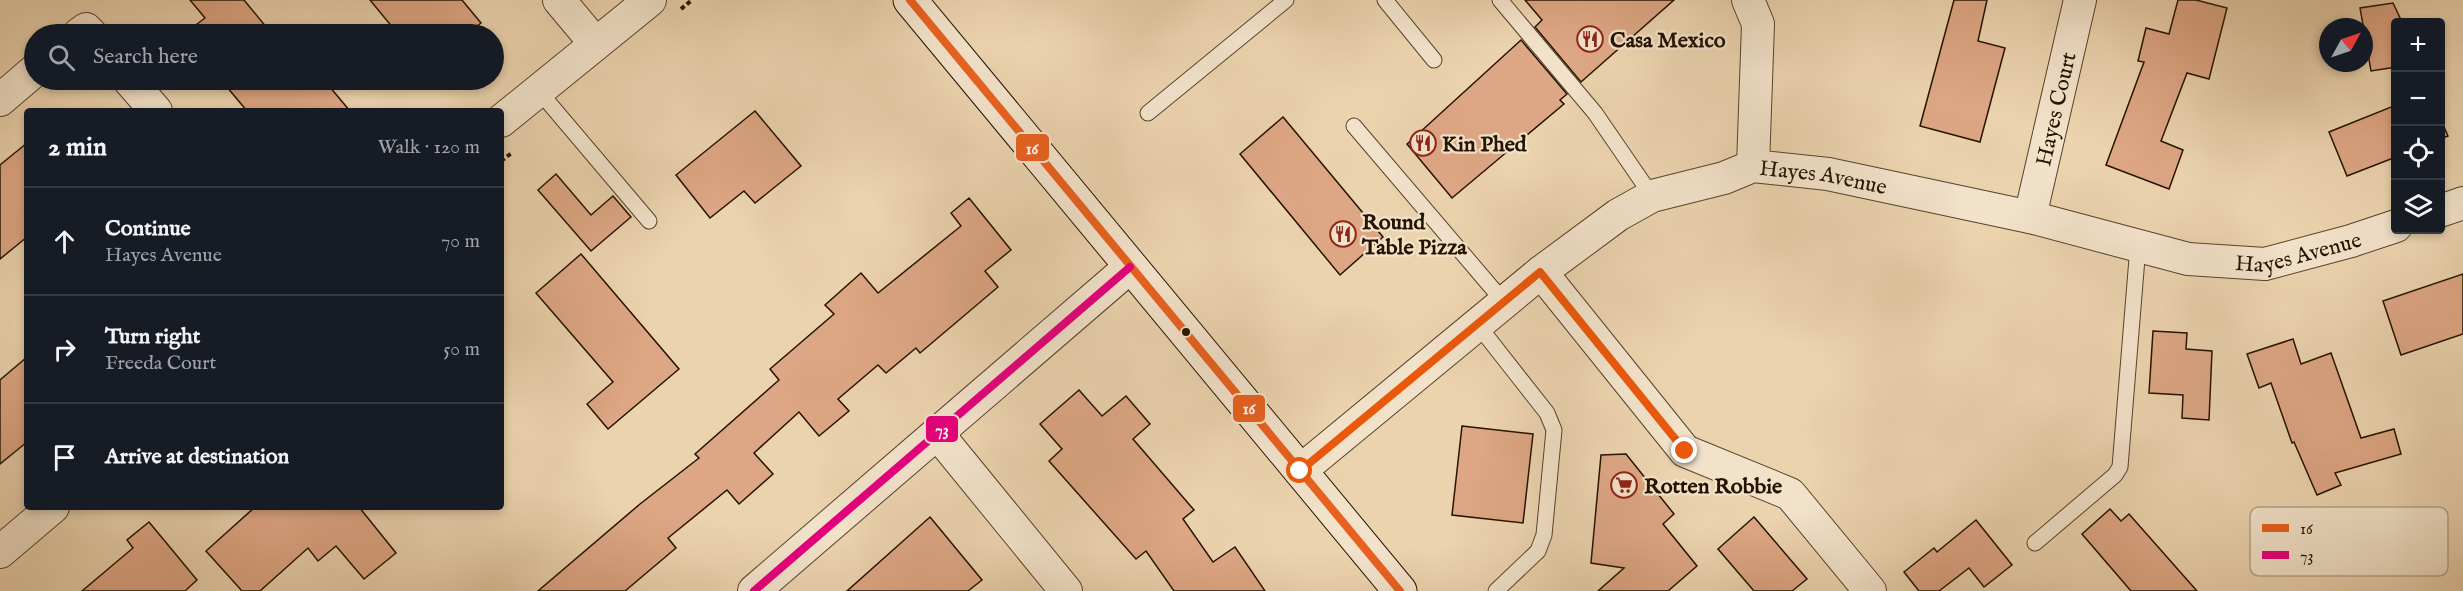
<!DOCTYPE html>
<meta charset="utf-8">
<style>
:root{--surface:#171b24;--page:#20242c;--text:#f1f3f6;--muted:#9ea1a6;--line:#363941}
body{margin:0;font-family:"IM FELL English",serif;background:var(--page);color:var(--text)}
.controls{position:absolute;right:18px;top:18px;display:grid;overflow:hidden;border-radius:6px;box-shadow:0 3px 9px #0003}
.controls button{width:54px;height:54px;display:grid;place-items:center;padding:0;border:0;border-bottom:2px solid var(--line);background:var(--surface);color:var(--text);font:30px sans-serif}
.compass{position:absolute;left:2319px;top:18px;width:54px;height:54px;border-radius:50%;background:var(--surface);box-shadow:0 3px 9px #0003;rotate:50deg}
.stop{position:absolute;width:18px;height:18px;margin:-14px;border:4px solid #ea580c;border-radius:50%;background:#fff}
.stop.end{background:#ea580c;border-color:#fff;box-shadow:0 2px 6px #0008}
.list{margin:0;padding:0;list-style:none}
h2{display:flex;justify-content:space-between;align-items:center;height:78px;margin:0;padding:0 24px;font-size:26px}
h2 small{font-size:20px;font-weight:400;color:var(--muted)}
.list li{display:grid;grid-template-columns:39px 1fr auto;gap:18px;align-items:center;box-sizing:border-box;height:108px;padding:0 24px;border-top:2px solid var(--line)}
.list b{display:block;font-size:22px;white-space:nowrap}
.list p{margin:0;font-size:20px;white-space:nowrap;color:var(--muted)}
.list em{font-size:20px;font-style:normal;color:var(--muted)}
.icon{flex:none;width:33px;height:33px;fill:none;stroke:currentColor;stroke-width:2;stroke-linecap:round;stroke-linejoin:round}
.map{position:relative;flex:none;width:2463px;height:591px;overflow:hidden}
.search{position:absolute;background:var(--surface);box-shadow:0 3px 9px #0003;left:24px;top:24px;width:480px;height:66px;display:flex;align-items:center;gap:15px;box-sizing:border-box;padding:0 21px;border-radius:33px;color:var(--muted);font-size:22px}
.panel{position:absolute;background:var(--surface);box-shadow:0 3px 9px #0003;left:24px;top:108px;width:480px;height:402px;border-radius:6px}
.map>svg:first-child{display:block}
.building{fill:#dda684;stroke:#251300;stroke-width:1.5}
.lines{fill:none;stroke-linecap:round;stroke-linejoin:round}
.service-casing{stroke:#56432c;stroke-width:17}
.minor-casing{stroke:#56432c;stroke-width:34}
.secondary-casing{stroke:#251300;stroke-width:35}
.path{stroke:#251300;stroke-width:4;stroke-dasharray:4.5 3;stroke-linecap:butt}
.service{stroke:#f2e2ca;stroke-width:15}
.minor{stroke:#f2e2ca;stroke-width:32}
.secondary{stroke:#f2e2ca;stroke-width:33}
.bus-1-casing{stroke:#f2e2ca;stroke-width:12}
.bus-2-casing{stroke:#f2e2ca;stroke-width:12}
.bus-1{stroke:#e86120;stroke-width:8}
.bus-2{stroke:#e5007d;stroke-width:8}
.route{stroke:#ea580c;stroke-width:8}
.bus-dot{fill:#251300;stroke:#f2e2ca;stroke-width:2}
.labels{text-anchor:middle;stroke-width:4.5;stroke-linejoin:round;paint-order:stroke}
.poi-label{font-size:22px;font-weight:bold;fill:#251300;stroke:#f2e2ca;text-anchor:start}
.street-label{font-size:22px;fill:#251300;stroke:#f2e2ca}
.key{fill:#f2e2ca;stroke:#b4a48d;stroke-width:1.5}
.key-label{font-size:16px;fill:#251300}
.line-badge{stroke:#f2e2ca;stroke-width:2}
.badge-label{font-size:16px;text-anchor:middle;font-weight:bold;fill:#fff}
</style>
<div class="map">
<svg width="2463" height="591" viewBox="0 0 2463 591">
<rect width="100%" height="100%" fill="#ebd3ae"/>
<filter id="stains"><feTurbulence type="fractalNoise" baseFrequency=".00333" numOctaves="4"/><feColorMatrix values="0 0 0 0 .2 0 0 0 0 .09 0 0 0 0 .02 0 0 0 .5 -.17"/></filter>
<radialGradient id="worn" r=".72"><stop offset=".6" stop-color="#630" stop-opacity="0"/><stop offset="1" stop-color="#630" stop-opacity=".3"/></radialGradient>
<g class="building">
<polygon points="190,0 244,0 272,34 184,34 205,18"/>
<polygon points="370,0 462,0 481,23 467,34 398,34"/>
<polygon points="1525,0 1674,0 1581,82 1535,27 1542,20"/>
<polygon points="1954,0 1987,0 1978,41 2005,48 1980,142 1920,126"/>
<polygon points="2178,0 2196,0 2227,8 2209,79 2187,73 2161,141 2183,150 2169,189 2106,165 2144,62 2138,61 2146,28 2169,34"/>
<polygon points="2393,3 2402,22 2396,22 2396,67 2371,71 2360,8"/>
<polygon points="1521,40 1567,94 1560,100 1564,104 1452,198 1407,144"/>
<polygon points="221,80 324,80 350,111 247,111"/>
<polygon points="2396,105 2396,157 2347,176 2329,132"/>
<polygon points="755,111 801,166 755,203 744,191 710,218 676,175"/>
<polygon points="1283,117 1383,237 1340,275 1240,154"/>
<polygon points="2440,118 2448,136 2440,139"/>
<polygon points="27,143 27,237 0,259 0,165"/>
<polygon points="556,174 591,215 613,196 631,217 591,251 538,190"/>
<polygon points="969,198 1011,250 985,271 998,287 920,353 916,348 886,373 878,365 838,399 849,411 819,436 799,412 754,453 773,474 739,504 727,490 668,538 676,548 625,591 538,591 640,504 699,458 695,454 779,380 770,369 834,314 825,305 861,273 878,293 961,226 951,213"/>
<polygon points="581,254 679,369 608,429 587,404 613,382 536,293"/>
<polygon points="2463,274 2463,334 2401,355 2383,301"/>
<polygon points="2153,331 2187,333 2186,349 2212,351 2209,420 2182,418 2183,395 2149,393"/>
<polygon points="2293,339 2301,364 2331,353 2361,438 2394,429 2401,454 2335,473 2341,485 2317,495 2294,442 2292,443 2271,383 2259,388 2247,354"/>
<polygon points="27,357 27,442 0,464 0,380"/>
<polygon points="1079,390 1102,416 1126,396 1150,424 1133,439 1194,510 1183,519 1213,562 1235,547 1265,591 1174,591 1146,551 1136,559 1049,461 1062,449 1040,424"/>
<polygon points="1462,426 1533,434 1523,523 1452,515"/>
<polygon points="1626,454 1674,514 1663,524 1697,566 1668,591 1598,591 1624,568 1591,563 1601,455"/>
<polygon points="255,507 359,507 396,553 364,579 336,546 318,561 308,548 260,591 242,591 206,551"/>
<polygon points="2110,509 2121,521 2129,514 2197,591 2131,591 2082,534"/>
<polygon points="930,517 982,580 968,591 847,591"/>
<polygon points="1754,517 1807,579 1792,591 1754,591 1718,549"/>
<polygon points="1976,520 2012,565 1984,587 1969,568 1939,591 1919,591 1904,572 1934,548 1937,552"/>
<polygon points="149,522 197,580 185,591 82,591 133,548 127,540"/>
</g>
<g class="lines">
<g class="service-casing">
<g id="service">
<polyline points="1385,0 1434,60"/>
<polyline points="1500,0 1595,113 1652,196"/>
<polyline points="538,90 649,221"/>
<polyline points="1148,113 1286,0"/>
<polyline points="1354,126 1504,302"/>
<polyline points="1477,324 1547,413 1554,430 1544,535 1538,551 1496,591"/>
<polyline points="2035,543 2115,475 2120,467 2138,246"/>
</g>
</g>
<g class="minor-casing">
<g id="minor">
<polyline points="559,0 595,43"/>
<polyline points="1748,0 1758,24 1753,166"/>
<polyline points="79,34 86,29 91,34"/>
<polyline points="129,80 156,111"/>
<polyline points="0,100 34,71"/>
<polyline points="501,121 650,0"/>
<polyline points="2440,211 2463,203"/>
<path id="s1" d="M 2030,217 L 2080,0"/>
<polyline points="1541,272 1685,451 1790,494 1870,591"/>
<polyline points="937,433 1066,591"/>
<path id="s2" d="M 1300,471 L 1541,272 L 1618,215 L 1652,196 L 1724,178 L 1753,166 L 1828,174 L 2030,217 L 2188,259 L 2265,264 L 2351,241 L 2396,226"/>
<polyline points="0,552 53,507"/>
<polyline points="754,591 1130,267"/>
</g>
</g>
<g class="secondary-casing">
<polyline id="secondary" points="910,0 1400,591"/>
</g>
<g class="path">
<polyline points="681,9 692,0"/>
<polyline points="501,161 513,152"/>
</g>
<use href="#service" class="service"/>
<use href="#minor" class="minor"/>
<use href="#secondary" class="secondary"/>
<g class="bus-1-casing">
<polyline id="bus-1" points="910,0 1400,591"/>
</g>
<g class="bus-2-casing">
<polyline id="bus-2" points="754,591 1130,267"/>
</g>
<use href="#bus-1" class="bus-1"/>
<use href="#bus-2" class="bus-2"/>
</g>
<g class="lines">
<polyline class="route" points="1300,471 1540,272 1685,451"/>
</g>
<defs>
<g id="restaurant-ring" transform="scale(1.35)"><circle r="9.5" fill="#f2e2ca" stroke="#8f2418" stroke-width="1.5"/><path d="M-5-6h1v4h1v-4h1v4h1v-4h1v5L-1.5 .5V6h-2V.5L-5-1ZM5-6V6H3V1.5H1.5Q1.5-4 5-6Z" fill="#8f2418"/></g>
<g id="supermarket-ring" transform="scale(1.35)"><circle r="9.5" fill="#f2e2ca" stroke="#8f2418" stroke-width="1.5"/><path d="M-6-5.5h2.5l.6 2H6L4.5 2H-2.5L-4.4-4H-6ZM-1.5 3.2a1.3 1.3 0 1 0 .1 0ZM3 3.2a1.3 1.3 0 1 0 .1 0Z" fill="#8f2418"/></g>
</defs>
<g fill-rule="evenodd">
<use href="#restaurant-ring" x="1590" y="39"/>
<use href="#restaurant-ring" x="1423" y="143"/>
<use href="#restaurant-ring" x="1343" y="234"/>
<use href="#supermarket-ring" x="1624" y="485"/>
</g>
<circle class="bus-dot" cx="1186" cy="332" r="5"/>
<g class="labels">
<g class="poi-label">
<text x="1610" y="47">Casa Mexico</text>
<text x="1442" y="151">Kin Phed</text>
<text x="1362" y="229">Round<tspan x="1362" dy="25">Table Pizza</tspan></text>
<text x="1644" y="493">Rotten Robbie</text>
</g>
<g class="street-label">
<text dy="8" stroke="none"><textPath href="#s1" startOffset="111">Hayes Court</textPath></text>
<text dy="8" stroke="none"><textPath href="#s2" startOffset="624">Hayes Avenue</textPath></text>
<text dy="8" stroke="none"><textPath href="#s2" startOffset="1110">Hayes Avenue</textPath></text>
</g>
</g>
<rect x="2250" y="507" width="198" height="69" rx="9" class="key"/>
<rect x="2262" y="524" width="27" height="8" fill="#e86120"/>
<rect x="2262" y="551" width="27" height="8" fill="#e5007d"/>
<g class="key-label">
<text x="2300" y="534">16</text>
<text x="2300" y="561">73</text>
</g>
<g class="line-badge">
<rect x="1015" y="133" width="35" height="29" rx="6" fill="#e86120"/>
<rect x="1232" y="394" width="34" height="29" rx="6" fill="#e86120"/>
<rect x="925" y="415" width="34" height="28" rx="6" fill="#e5007d"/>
</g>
<g class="badge-label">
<text x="1032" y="154">16</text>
<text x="1249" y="414">16</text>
<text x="942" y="435">73</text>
</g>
<rect width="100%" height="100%" filter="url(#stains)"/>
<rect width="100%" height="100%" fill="url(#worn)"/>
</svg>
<div class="controls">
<button>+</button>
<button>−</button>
<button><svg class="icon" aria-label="locate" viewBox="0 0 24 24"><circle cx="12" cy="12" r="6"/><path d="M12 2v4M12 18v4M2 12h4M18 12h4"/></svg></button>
<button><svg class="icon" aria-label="layers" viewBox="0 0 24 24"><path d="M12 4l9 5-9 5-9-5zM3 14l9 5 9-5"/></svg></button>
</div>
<svg class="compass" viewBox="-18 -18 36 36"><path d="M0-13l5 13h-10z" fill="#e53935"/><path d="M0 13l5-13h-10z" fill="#9ea1a6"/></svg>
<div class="stop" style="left:1300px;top:471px"></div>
<div class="stop end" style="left:1685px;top:451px"></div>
<div class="search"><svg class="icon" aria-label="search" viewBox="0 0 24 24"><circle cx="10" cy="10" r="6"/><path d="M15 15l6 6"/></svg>Search here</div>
<section class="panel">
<h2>2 min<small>Walk · 120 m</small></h2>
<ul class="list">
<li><svg class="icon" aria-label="ahead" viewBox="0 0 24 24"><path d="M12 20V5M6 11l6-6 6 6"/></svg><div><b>Continue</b><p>Hayes Avenue</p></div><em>70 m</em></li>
<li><svg class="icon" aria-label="right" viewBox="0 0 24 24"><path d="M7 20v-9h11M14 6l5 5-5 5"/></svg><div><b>Turn right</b><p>Freeda Court</p></div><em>50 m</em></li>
<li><svg class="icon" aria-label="arrive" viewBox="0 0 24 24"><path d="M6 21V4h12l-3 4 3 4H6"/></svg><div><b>Arrive at destination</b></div></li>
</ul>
</section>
</div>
